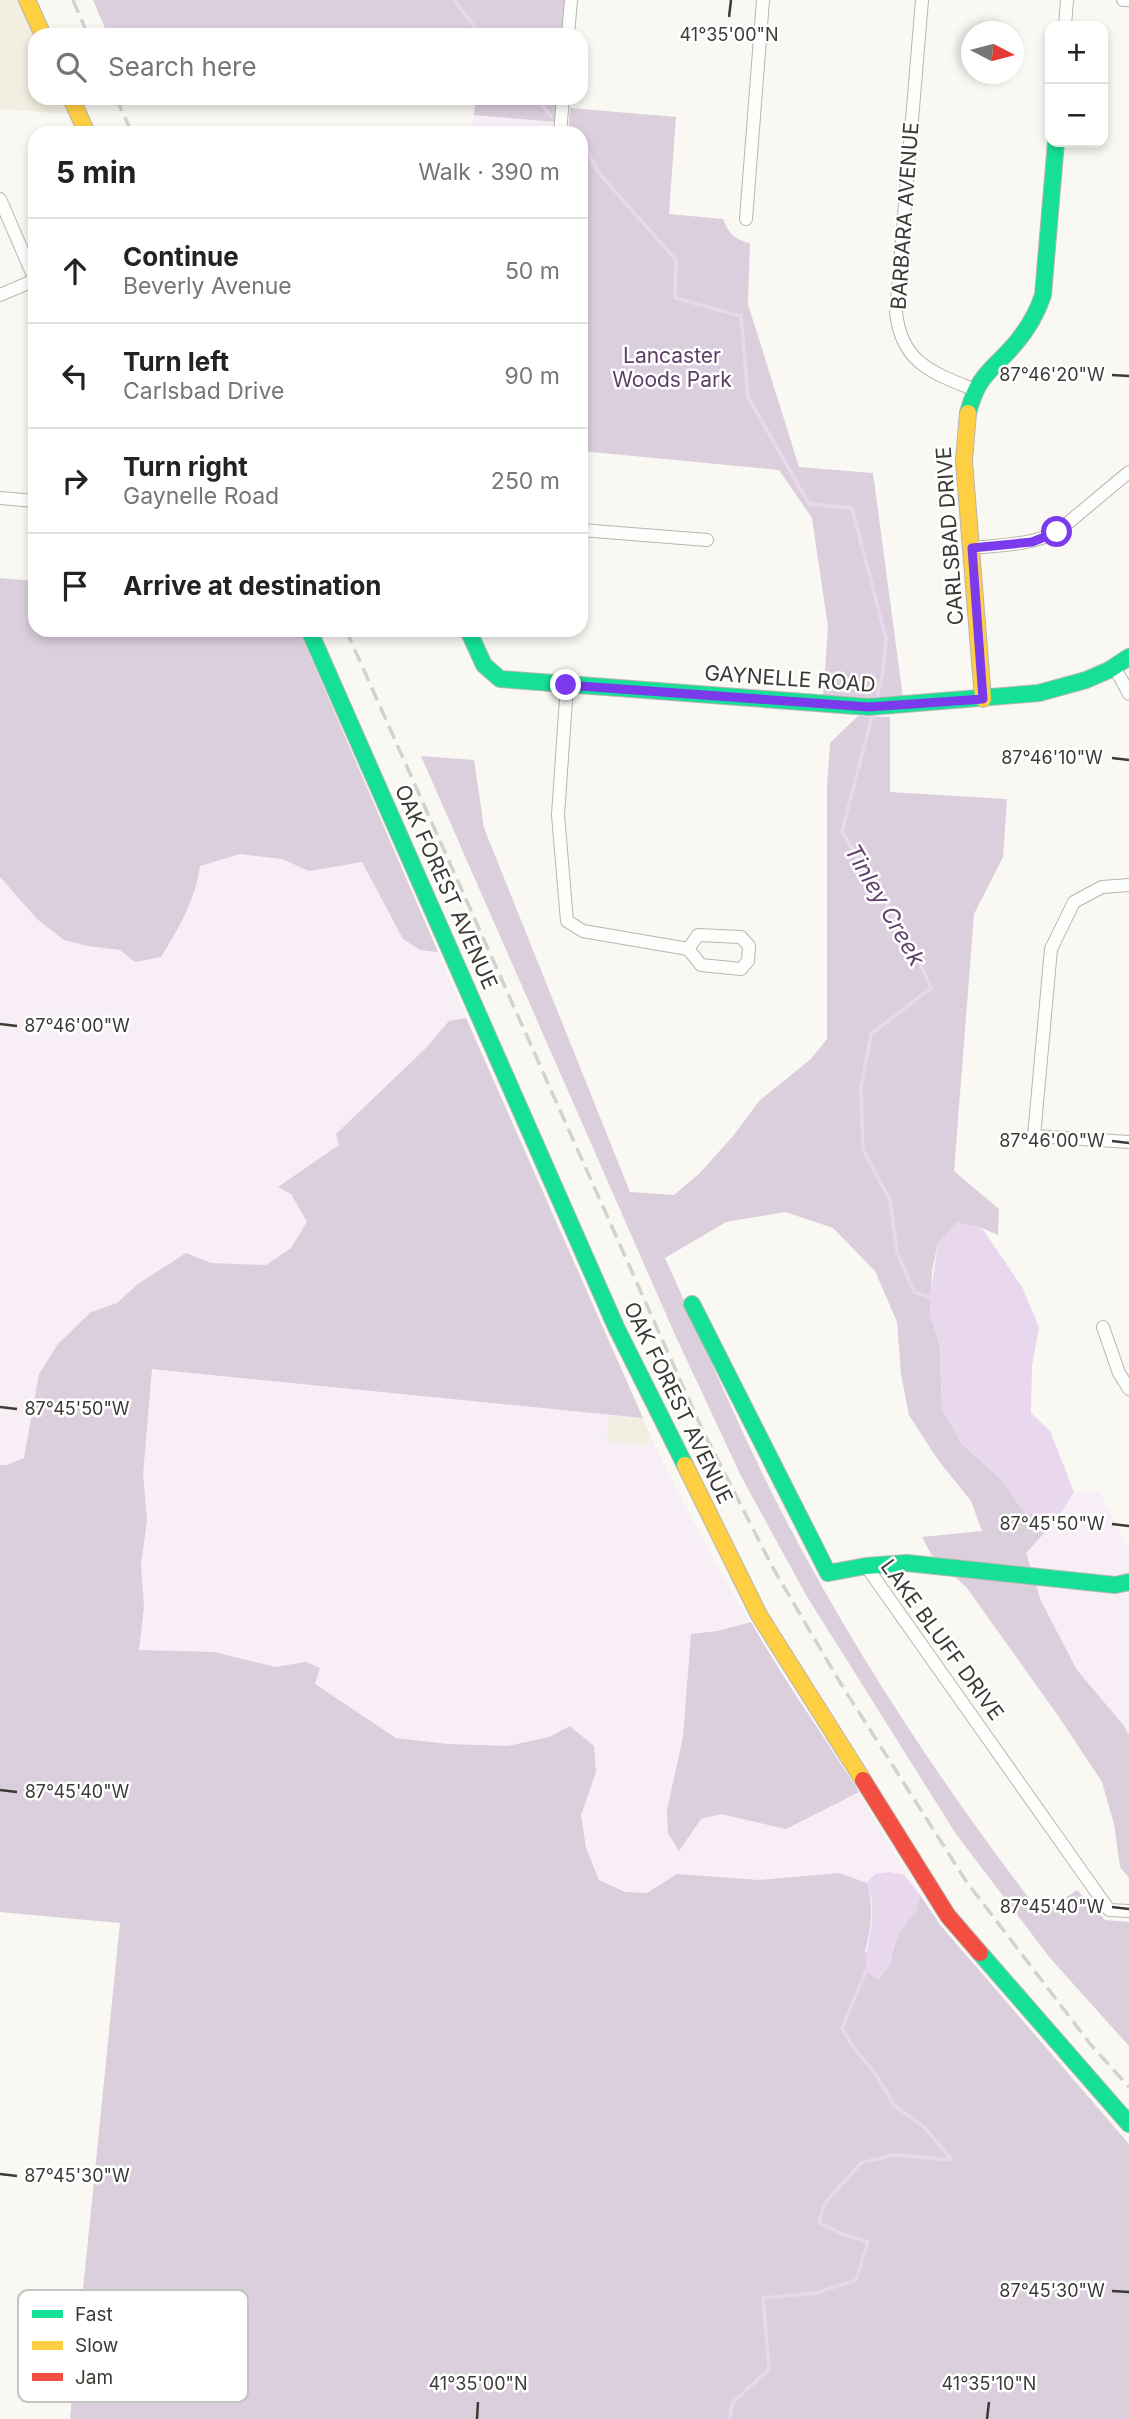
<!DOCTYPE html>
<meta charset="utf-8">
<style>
:root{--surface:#fff;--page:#f6f6f6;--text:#222;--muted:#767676;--line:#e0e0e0}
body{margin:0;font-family:Inter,sans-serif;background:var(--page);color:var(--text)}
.controls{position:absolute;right:21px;top:21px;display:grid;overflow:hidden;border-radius:14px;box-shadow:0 4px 10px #0003}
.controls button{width:63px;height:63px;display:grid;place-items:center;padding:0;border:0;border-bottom:2px solid var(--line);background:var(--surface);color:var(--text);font:35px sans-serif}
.compass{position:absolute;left:961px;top:21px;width:63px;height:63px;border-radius:50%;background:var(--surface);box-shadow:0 4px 10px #0003;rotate:96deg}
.stop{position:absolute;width:21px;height:21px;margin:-16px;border:5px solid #7c3aed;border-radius:50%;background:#fff}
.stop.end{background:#7c3aed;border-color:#fff;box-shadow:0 2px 7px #0008}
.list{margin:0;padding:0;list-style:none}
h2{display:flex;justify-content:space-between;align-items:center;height:91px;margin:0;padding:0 28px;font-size:30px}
h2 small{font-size:23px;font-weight:400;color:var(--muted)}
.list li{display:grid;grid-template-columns:46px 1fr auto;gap:21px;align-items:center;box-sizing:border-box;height:105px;padding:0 28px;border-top:2px solid var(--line)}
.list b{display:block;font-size:26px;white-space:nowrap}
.list p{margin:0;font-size:23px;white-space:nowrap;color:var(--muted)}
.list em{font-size:23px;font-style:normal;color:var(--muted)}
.icon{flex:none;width:38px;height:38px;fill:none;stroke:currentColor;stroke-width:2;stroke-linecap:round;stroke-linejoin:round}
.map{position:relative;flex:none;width:1129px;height:2419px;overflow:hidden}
.search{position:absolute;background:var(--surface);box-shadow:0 4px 10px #0003;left:28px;top:28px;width:560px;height:77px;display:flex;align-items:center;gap:18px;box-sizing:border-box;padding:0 24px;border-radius:21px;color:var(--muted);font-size:26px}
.panel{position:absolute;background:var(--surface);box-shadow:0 4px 10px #0003;left:28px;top:126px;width:560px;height:511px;border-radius:21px}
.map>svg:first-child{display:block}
.built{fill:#f2eee1}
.green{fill:#f7eef6}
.forest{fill:#dbcedd}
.water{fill:#e9d8ed}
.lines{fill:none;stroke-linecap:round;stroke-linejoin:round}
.stream{stroke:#e9d8ed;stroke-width:3.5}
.street-casing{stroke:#b7b6b1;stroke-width:14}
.fast-casing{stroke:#b7b6b1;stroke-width:18}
.slow-casing{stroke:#b7b6b1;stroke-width:18}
.jam-casing{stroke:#b7b6b1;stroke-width:18}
.street{stroke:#fefefd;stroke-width:12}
.fast{stroke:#16e098;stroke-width:16}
.slow{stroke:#ffcf43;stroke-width:16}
.jam{stroke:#f24e42;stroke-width:16}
.rail{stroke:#d2d2d0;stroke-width:3.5;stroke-dasharray:14 7;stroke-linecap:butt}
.route{stroke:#7c3aed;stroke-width:9}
.ticks{fill:none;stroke:#3b3a35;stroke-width:2.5}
.labels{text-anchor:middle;stroke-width:5;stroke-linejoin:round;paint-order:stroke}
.street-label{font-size:21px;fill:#3b3a35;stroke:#fff}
.park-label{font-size:21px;fill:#5d3e69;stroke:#fff}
.water-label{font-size:23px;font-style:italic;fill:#61426d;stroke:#fff}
.key{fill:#fff;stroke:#c4c4c2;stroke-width:2}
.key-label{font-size:19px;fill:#3b3a35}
.ticks-label{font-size:18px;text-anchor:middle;fill:#3b3a35;stroke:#fff;stroke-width:5;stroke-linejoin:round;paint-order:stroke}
</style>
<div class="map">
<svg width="1129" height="2419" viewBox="0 0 1129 2419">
<rect width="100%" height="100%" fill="#faf8f2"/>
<g class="built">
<polygon points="0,0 19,0 35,36 35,98 63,98 70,114 0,109"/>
<polygon points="608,1416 643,1418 651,1437 645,1446 606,1442"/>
</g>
<g class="green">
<polygon points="391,98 557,98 555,133 472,133 475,105"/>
<path d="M 0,594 L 35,630 L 299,630 L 466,1018 L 643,1418 L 608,1416 L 606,1441 L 645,1446 L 651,1437 C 687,1514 729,1588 773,1661 C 791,1691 813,1719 832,1749 C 869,1808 902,1869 941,1926 L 1129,2144 L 1129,2419 L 70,2419 L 120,1923 L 0,1912 Z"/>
<polygon points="1074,1492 1099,1492 1129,1548 1129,1735 1124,1726 1077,1670 1041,1601 1025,1553 1058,1518"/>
</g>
<g class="forest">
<polygon points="93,0 565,0 563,35 108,35"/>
<polygon points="391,98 557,98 556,122 474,115 475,105"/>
<path d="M 570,108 L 676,117 L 669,214 L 723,219 C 729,234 735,240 750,243 L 748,304 L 799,467 L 873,473 L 903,698 L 881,700 L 823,697 L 828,627 L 812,518 L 779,470 L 581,451 L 581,363 L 587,286 L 581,285 L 581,133 L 568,133 Z"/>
<path d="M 0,578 L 35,581 L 35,630 L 299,630 L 438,952 L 420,950 L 403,939 L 362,862 L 309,871 L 282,859 L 240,854 L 200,866 C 195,900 179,928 161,957 L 135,962 L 120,950 L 88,946 L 64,940 L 37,919 L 0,877 Z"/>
<path d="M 858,716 L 890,717 L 890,792 L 1007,799 L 1003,857 L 974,914 L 954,1171 L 999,1209 L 998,1235 L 982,1228 L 958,1223 L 938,1243 L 932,1271 L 930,1313 L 940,1347 L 942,1408 L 961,1443 L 1001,1479 L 1025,1513 L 1058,1518 L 1026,1553 L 1041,1601 L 1077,1670 L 1124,1726 L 1129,1735 L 1129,1878 L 1120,1867 L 1114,1824 L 1102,1782 L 1061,1720 L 967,1588 L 931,1554 L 922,1537 L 982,1531 L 971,1501 L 938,1460 L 909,1415 L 901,1374 L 897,1322 L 875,1271 L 833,1228 L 785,1212 L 726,1222 L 665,1258 C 695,1324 723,1391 754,1456 C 830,1616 933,1774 1041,1914 L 1077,1890 L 1105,1920 L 1129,1922 L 1129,2046 L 1050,1958 L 956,1834 L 806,1595 L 741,1476 L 676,1337 L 421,756 L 474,760 L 484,828 L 630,1192 L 674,1195 L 700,1173 L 733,1136 L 760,1100 L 811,1059 L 827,1039 L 827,786 L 830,743 Z"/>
<path d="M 466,1018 L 643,1418 L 152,1369 L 143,1474 L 147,1520 L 141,1566 L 144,1607 L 139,1650 L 214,1652 L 275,1667 L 306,1662 L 320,1668 L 315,1684 L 396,1738 L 448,1744 L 508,1746 L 549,1737 L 570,1726 L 594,1746 L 596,1772 L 581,1815 L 586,1848 L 599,1880 L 625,1892 L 647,1893 L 677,1874 L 759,1880 L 839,1873 L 867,1883 C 874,1908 871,1927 865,1952 L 890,1966 C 892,1951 896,1936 905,1924 C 915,1909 916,1915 920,1895 L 941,1926 L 1129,2144 L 1129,2419 L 70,2419 L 120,1923 L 0,1912 L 0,1465 L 7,1465 L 24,1458 L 39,1374 L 58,1344 L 91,1312 L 117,1303 L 138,1284 L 186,1253 L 211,1263 L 266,1265 L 291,1248 L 307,1222 L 291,1194 L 278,1187 L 339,1145 L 336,1134 L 426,1048 L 449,1021 Z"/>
<path d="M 751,1622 C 784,1680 823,1735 859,1792 L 786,1829 L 721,1814 L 701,1819 L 679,1851 L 668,1833 L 667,1810 L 683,1737 L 691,1634 L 718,1631 Z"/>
</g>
<g class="water">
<polygon points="957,1222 982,1228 1022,1287 1039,1327 1032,1366 1031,1413 1050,1431 1074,1492 1058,1518 1025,1513 1001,1479 961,1443 942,1408 940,1347 930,1313 930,1297 938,1243"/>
<path d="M 889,1872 L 904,1875 L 920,1895 L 916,1913 L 905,1923 L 893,1947 L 890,1966 L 878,1980 L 866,1971 C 865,1948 874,1927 872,1905 C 872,1898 869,1890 867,1883 L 875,1874 Z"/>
</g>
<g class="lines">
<g class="stream">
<polyline points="454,0 481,35"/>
<polyline points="536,98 551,116"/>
<polyline points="572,131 575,133"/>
<polyline points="581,138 598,172 676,260 675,298 741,316 748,397 809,504 852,508 886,638 883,671 877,698"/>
<polyline points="872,716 842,832 911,944 931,988 871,1034 861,1088 863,1150 890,1200 897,1252 914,1292 930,1297"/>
<polyline points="730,2419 732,2403 769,2369 763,2298 816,2293 856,2280 868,2242 845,2235 819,2223 825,2203 861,2163 893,2155 952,2160 925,2128 894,2105 875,2073 853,2047 842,2028 866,1971"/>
</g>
<g class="street-casing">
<g id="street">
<path d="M 922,0 L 896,312 C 901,363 933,373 975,390"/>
<polyline points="1123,0 1129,0"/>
<polyline points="1065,26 1067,0"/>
<polyline points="568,35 571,0"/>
<polyline points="560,133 563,98"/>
<polyline points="0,199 35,280"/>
<polyline points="746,219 763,0"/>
<polyline points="0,295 35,280"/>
<polyline points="0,498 35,501"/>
<polyline points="581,530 707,540"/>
<path d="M 972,548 C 1001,545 1031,545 1057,532 L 1129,472"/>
<polyline points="1115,668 1129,694"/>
<polyline points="567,685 558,815 567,921 583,931 688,949 701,965 741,969 748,961 749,946 741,937 698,935 688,949"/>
<polyline points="1129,885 1102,887 1074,902 1051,949 1034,1136 1129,1142"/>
<polyline points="1103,1327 1119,1373 1129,1389"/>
<polyline points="866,1566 1109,1910 1129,1911"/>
</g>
</g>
<g class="fast-casing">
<g id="fast">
<path d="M 968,413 C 978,374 992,371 1015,344 C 1027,330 1037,313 1043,295 L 1056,142"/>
<polyline points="309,630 616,1327 685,1465"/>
<polyline points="468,630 484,665 500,679 869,707 1039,693 1086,680 1109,670 1129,657"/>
<polyline points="692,1304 828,1573 866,1566 907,1563 1115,1585 1129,1582"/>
<polyline points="980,1953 1129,2124"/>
</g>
</g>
<g class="slow-casing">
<g id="slow">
<polyline points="27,0 43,35"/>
<polyline points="71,98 87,133"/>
<polyline points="968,413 964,461 983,699"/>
<polyline points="685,1465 759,1615 863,1780"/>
</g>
</g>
<g class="jam-casing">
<polyline id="jam" points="863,1780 948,1916 980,1953"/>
</g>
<use href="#street" class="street"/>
<use href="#fast" class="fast"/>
<use href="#slow" class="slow"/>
<use href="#jam" class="jam"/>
<g class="rail">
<polyline points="73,0 88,35"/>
<polyline points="116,98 132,133"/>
<polyline points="346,630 702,1429 773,1568 841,1684 966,1881 1091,2045 1129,2087"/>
</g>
</g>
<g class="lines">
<polyline class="route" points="566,685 869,707 983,699 972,548 1032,542 1057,532"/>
</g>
<path class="ticks" d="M 729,17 L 731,0M 1112,375 L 1129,376M 1112,758 L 1129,760M 0,1024 L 17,1026M 1112,1141 L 1129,1143M 0,1407 L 17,1409M 1112,1524 L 1129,1526M 0,1790 L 17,1792M 1112,1907 L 1129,1909M 0,2174 L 17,2176M 1112,2291 L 1129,2292M 477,2419 L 478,2402M 987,2419 L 989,2402"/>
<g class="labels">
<g class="street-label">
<text transform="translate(905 216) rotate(-86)" y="7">BARBARA AVENUE</text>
<text transform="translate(950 536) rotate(-94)" y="7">CARLSBAD DRIVE</text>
<text transform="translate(790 679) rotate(4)" y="7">GAYNELLE ROAD</text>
<text transform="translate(446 887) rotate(66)" y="7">OAK FOREST AVENUE</text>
<text transform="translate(678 1403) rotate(64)" y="7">OAK FOREST AVENUE</text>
<text transform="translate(942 1640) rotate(54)" y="7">LAKE BLUFF DRIVE</text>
</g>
<g class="park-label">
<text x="672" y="363">Lancaster<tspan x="672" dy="24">Woods Park</tspan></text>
</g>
<g class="water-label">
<text transform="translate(885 905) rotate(60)" y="8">Tinley Creek</text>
</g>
</g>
<rect x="18" y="2290" width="230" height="112" rx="10" class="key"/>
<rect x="32" y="2310" width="31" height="8" fill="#16e098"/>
<rect x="32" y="2341" width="31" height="9" fill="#ffcf43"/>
<rect x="32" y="2373" width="31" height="8" fill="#f24e42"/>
<g class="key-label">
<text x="75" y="2321">Fast</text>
<text x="75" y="2352">Slow</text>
<text x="75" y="2384">Jam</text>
</g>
<g class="ticks-label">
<text x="729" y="41">41°35'00"N</text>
<text x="1052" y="381">87°46'20"W</text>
<text x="1052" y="764">87°46'10"W</text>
<text x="77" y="1032">87°46'00"W</text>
<text x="1052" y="1147">87°46'00"W</text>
<text x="77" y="1415">87°45'50"W</text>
<text x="1052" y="1530">87°45'50"W</text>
<text x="77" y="1798">87°45'40"W</text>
<text x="1052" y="1913">87°45'40"W</text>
<text x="77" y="2182">87°45'30"W</text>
<text x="1052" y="2297">87°45'30"W</text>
<text x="478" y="2390">41°35'00"N</text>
<text x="989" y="2390">41°35'10"N</text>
</g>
</svg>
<div class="controls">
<button>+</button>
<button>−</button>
</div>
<svg class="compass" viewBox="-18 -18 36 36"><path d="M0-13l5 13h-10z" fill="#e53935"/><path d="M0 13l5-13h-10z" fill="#767676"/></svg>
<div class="stop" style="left:1057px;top:532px"></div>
<div class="stop end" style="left:566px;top:685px"></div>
<div class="search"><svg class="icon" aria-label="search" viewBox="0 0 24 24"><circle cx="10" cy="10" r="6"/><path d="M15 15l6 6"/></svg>Search here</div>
<section class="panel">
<h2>5 min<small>Walk · 390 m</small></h2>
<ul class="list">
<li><svg class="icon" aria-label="ahead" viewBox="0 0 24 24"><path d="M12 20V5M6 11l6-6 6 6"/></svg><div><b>Continue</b><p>Beverly Avenue</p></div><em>50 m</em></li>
<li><svg class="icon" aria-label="left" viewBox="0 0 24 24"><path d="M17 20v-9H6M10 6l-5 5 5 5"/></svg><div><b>Turn left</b><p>Carlsbad Drive</p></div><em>90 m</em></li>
<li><svg class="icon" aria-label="right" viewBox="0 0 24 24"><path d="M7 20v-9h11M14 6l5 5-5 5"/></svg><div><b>Turn right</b><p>Gaynelle Road</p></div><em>250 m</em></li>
<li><svg class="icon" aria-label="arrive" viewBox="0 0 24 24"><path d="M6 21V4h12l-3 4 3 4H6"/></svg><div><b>Arrive at destination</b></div></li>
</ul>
</section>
</div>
